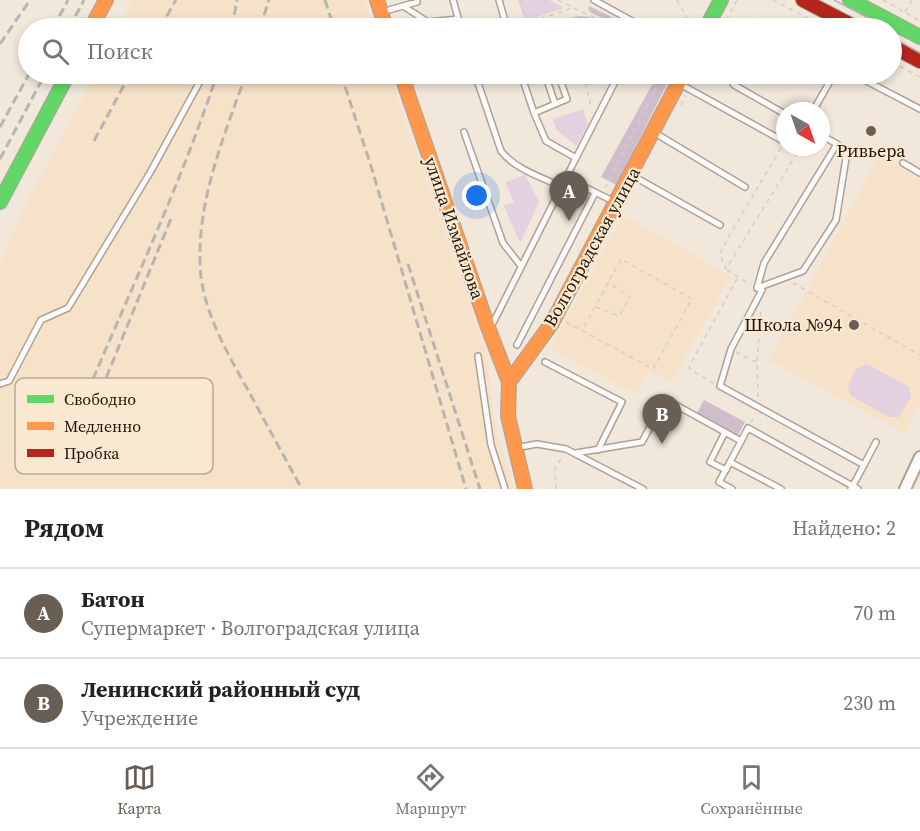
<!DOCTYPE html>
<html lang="ru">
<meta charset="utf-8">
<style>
:root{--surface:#fff;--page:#f6f6f6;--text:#222;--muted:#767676;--line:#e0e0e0;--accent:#685e53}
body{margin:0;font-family:"Source Serif 4",serif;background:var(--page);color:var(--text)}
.compass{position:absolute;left:776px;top:102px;width:54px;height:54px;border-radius:50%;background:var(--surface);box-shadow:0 3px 9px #0003;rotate:140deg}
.you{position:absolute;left:477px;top:196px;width:21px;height:21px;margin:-15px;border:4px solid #fff;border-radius:50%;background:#1a73e8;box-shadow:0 0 0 9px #1a73e833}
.badge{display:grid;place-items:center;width:39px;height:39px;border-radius:50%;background:var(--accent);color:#fff;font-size:20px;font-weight:700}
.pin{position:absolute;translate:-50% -50px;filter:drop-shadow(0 2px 3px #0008)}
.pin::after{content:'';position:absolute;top:32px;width:21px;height:18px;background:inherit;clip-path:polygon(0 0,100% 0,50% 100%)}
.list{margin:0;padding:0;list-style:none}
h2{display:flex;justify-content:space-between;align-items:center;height:78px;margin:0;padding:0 24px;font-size:26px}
h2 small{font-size:20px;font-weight:400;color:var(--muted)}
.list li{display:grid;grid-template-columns:39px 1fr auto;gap:18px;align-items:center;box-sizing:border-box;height:90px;padding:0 24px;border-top:2px solid var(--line)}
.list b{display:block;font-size:22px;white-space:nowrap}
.list p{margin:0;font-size:20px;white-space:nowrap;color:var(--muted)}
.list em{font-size:20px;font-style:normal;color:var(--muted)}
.icon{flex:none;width:33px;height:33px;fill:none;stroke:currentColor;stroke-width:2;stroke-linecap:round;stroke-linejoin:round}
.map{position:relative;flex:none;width:920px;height:489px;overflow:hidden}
.search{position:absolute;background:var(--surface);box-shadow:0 3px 9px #0003;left:18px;right:18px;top:18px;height:66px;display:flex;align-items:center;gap:15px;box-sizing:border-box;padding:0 21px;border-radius:33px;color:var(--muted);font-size:22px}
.sheet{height:258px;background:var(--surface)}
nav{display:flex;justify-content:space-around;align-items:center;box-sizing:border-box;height:84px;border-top:2px solid var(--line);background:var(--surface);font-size:16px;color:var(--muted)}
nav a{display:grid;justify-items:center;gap:3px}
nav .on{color:var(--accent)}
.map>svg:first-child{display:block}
.built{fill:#f6e2c8}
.green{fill:#e3d1e0}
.forest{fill:#cfbdcc}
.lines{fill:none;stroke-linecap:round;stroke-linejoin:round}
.lane-casing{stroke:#aba297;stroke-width:8}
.street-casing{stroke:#aba297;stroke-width:14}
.fast-casing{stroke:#aba297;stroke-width:16}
.slow-casing{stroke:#aba297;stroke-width:16}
.jam-casing{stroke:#aba297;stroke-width:16}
.path{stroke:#d2ceca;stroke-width:1.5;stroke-dasharray:4.5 4.5;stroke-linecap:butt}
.lane{stroke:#fdfbf9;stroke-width:5}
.street{stroke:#fdfbf9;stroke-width:10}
.fast{stroke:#63d668;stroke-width:14}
.slow{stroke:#ff974d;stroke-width:14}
.jam{stroke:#b3261e;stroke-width:14}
.tram{stroke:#b8b5b1;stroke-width:1.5}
.rail{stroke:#b8b5b1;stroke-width:3;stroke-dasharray:9 4.5;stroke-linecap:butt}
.poi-dot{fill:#685e53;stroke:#fbe8d0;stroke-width:2}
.labels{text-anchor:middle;stroke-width:4.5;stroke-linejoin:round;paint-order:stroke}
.poi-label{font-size:18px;fill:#1e150a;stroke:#fbe8d0}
.street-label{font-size:18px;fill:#1e150a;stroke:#fbe8d0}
.key{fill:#fbe8d0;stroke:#b9a995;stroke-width:1.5}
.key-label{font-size:16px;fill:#1e150a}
</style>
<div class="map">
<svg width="920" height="489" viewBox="0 0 920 489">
<rect width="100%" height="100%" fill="#f1e7da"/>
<g class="built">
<polygon points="133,0 364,0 373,28 118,28"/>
<polygon points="95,74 389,74 487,354 496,429 514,489 0,489 0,263 22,212"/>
<polygon points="879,156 920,179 920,402 904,433 769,360"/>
<polygon points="623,215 731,276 671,382 649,370 636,394 550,349"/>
</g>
<g class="green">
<polygon points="518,0 549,0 564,8 525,21"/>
<polygon points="554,18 561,22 564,28 524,28"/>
<polygon points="583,109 588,125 576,146 556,129 553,119"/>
<polygon points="525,175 539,202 520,243 504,206 514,202 505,182"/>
<polygon points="867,364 909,387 911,397 899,417 889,417 850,395 848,385 857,368"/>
</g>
<g class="forest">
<polygon points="589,6 630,26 623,27 591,13 588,9"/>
<polygon points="579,16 589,17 603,28 577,28 571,22 571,18"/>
<polygon points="658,74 672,74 616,185 601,177"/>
<polygon points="704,400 745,422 738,435 697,413"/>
</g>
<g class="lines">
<g class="lane-casing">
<g id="lane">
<polyline points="453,0 461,28"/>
<polyline points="499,0 507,28"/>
<polyline points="594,0 643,27"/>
<polyline points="403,6 417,2 417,0"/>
<polyline points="382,12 403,6 428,22 458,19"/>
<polyline points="755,28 758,22 770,28"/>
<path d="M 475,74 L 501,151 C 515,169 541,177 562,187 L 563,185"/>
<polyline points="545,74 555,104"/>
<polyline points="726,74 729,76 734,85 785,114"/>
<polyline points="853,74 920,109"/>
<polyline points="680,84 785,142"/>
<polyline points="813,111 829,83"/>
<polyline points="534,113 567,99 558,74"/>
<polyline points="464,132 503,243 521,266"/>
<polyline points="655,133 745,187"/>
<polyline points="821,135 837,144 764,263 757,288 762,290 731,349 720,386 864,465 851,489"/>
<polyline points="575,160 619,74"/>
<polyline points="903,163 920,173"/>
<polyline points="633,176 720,225"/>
<polyline points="566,178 613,201"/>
<polyline points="757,288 803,271 836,220 847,152 837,144"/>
<polyline points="491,327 576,158 546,141 534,113 521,74"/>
<polyline points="517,345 595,193"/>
<polyline points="478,356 491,445 505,489"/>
<polyline points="545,362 622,402 598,450"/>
<polyline points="0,384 9,381 41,320 68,308 151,171 204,74"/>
<polyline points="725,432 710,462 726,470"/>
<polyline points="515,448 537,444 566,449 643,489"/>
<polyline points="576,453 642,442 665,399 741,441"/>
<polyline points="730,462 748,428 858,489"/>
<polyline points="864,465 876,442"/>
<polyline points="732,489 719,482 730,462 781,489"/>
</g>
</g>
<g class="street-casing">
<polyline id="street" points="905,489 920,457"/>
</g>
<g class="fast-casing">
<g id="fast">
<polyline points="850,0 920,37"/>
<polyline points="706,28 721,0"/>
<polyline points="0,202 68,74"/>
</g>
</g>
<g class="slow-casing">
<g id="slow">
<polyline points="377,0 386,28"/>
<polyline points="91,28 106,0"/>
<polyline points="401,74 489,330 509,382"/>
<polyline points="525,489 508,416 509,382 552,323 683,74"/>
</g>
</g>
<g class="jam-casing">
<g id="jam">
<polyline points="803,0 857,28"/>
<polyline points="892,46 920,61"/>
</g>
</g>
<g class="path">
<polyline points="520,0 526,22"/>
<polyline points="558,0 571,6"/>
<polyline points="677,0 688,20 685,28"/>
<polyline points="773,0 827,28"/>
<polyline points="883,0 920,21"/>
<polyline points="905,12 912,0"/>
<polyline points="515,27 567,10 572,7 615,28"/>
<polyline points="722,28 737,0"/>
<polyline points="892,62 920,77"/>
<polyline points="584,74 590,103 594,108"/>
<polyline points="681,105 686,96"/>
<polyline points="816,147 823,151"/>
<polyline points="781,148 728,238 720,254 726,269 801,147"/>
<polyline points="605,188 663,74"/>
<polyline points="727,270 751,285"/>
<polyline points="793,283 920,355"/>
<polyline points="596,307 619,316 630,297 608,282"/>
<polyline points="566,322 653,369 692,299 621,259 582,331"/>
<polyline points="736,352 756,362"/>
<polyline points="714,383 692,371 689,367 738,277"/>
<polyline points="758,397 757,363 761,309"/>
<polyline points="751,422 756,413"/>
<polyline points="556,489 555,469 563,455"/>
</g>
<use href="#lane" class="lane"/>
<use href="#street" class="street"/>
<use href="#fast" class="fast"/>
<use href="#slow" class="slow"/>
<use href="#jam" class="jam"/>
<g class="tram">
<polyline points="834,0 888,28"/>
<polyline points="892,37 920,53"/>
</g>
<g class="rail">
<polyline points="325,0 334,28"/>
<polyline points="53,28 68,0"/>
<polyline points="69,28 84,0"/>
<polyline points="160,28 176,0"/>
<polyline points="232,28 237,0"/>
<polyline points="260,28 269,0"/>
<polyline points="0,44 30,0"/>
<path d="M 246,74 C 225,134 198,197 200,263 C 201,312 231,359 254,401 C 270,431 286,460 302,489"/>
<polyline points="341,74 371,166 466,489"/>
<polyline points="0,127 29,74"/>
<polyline points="94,141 130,74"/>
<polyline points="0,159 45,74"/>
<polyline points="408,264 480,489"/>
<path d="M 93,379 C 136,278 183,178 217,74"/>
<polyline points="91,415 172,216"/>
</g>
</g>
<g class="poi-dot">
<circle cx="871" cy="131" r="6"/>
<circle cx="854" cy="325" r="6"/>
</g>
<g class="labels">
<g class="poi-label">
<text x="871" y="157">Ривьера</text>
<text x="842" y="331" text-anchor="end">Школа №94</text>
</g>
<g class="street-label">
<text transform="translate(454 228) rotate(71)" y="6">улица Измайлова</text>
<text transform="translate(592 247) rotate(-61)" y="6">Волгоградская улица</text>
</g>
</g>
<rect x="15" y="378" width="198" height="96" rx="9" class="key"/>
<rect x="27" y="395" width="27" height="8" fill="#63d668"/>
<rect x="27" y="422" width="27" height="8" fill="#ff974d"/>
<rect x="27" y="449" width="27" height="8" fill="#b3261e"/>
<g class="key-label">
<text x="64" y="405">Свободно</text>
<text x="64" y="432">Медленно</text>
<text x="64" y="459">Пробка</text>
</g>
</svg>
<svg class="compass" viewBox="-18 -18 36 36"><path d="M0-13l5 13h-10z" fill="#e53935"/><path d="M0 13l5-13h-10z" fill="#767676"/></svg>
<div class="you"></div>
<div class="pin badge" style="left:569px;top:221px">A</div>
<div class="pin badge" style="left:662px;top:444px">B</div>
<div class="search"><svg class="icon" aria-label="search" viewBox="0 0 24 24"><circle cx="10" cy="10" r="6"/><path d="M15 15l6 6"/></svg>Поиск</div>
</div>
<section class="sheet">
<h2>Рядом<small>Найдено: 2</small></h2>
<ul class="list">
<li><span class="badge">A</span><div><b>Батон</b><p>Супермаркет · Волгоградская улица</p></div><em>70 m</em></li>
<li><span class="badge">B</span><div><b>Ленинский районный суд</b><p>Учреждение</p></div><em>230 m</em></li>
</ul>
</section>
<nav>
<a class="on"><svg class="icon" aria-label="map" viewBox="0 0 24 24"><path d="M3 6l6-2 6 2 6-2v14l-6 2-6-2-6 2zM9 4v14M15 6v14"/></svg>Карта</a>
<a><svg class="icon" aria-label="directions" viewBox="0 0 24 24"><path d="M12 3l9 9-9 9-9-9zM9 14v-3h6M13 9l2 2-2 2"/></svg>Маршрут</a>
<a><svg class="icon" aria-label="saved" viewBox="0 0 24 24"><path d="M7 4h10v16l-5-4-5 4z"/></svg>Сохранённые</a>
</nav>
